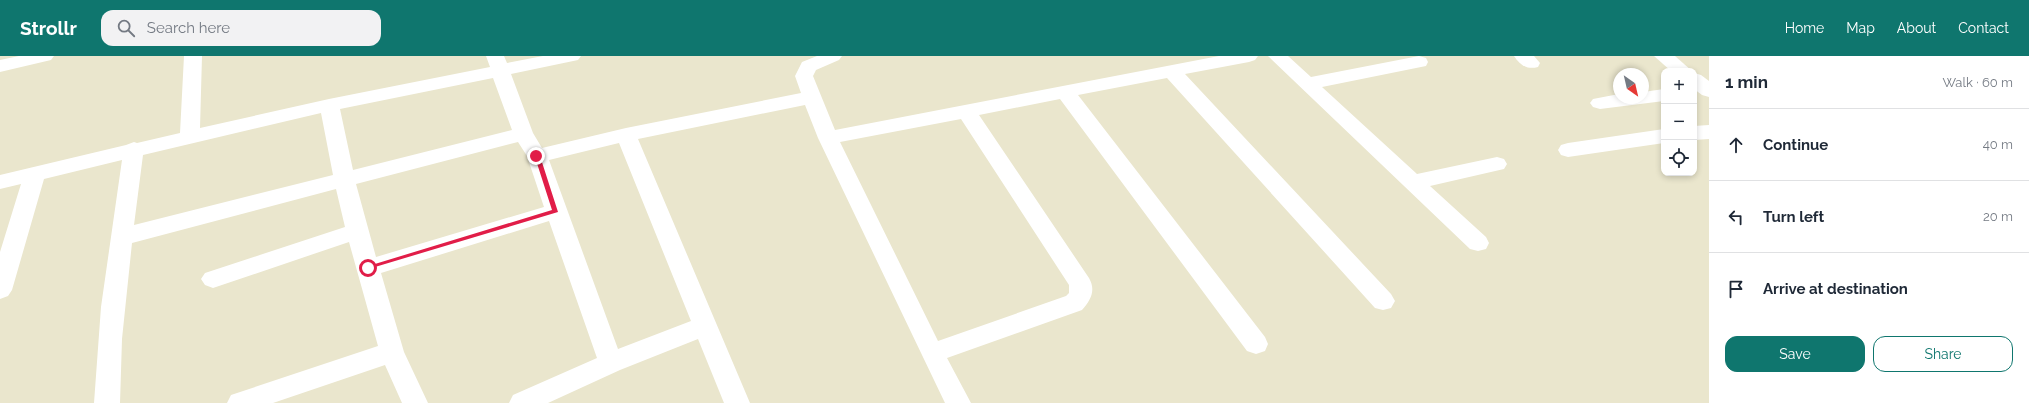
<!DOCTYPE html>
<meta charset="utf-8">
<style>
:root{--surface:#fff;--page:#f2f2f3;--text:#1f2937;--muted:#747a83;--line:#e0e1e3;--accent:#0f766e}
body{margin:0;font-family:Raleway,sans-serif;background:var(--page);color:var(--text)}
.controls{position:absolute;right:12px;top:12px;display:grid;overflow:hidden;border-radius:8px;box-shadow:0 2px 6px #0003}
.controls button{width:36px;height:36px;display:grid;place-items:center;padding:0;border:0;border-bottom:1px solid var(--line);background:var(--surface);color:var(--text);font:20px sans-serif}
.compass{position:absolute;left:1613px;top:12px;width:36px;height:36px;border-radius:50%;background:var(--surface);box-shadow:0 2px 6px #0003;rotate:146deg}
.stop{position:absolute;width:12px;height:12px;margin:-9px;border:3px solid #e11d48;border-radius:50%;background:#fff}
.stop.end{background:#e11d48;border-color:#fff;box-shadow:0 1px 4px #0008}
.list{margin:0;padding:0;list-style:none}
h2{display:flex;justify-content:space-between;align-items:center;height:52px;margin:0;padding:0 16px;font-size:17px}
h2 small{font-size:13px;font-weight:400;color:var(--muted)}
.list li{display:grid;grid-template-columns:26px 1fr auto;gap:12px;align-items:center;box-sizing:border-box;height:72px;padding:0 16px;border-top:1px solid var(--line)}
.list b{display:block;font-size:15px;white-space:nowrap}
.list em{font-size:13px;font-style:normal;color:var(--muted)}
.actions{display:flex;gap:8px;padding:12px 16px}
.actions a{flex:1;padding:9px 0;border:1px solid var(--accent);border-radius:12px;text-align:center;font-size:14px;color:var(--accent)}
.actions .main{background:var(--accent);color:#fff}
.icon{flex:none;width:22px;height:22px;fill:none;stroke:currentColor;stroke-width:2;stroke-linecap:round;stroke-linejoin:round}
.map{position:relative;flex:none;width:1709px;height:347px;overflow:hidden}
header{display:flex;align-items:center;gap:24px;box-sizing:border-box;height:56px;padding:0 20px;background:var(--accent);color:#fff}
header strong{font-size:19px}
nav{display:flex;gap:22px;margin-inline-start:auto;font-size:14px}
.search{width:280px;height:36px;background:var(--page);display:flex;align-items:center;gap:10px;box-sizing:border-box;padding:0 14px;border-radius:12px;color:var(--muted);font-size:15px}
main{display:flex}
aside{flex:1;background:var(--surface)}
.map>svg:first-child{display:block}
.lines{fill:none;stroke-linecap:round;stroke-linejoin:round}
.street{fill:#fff;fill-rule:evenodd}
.route{fill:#e11d48}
</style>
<header>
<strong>Strollr</strong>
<div class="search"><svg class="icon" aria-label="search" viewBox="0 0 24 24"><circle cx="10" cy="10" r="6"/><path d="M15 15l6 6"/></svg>Search here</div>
<nav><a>Home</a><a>Map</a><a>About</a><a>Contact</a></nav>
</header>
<main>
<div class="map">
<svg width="1709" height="347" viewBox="0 0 1709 347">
<rect width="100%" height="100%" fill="#eae6cd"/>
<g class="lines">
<g class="street">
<polygon points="19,0 54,0 51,4 0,16 0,4"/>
<path d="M 184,0 L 202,0 L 200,72 L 329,43 L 490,11 L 486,0 L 504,0 L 507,7 L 543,0 L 581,0 L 578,4 L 511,18 L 533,77 L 542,92 L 626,72 L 801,37 L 795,20 L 802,6 L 817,0 L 842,0 L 839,4 L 816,14 L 813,20 L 835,74 L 1219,0 L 1258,0 L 1255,4 L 1249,6 L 1185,18 L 1391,238 L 1395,245 L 1391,252 L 1383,254 L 1375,252 L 1167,22 L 1078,39 L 1265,281 L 1268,288 L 1265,295 L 1256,298 L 1247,295 L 1060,43 L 979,59 L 1089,222 C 1096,234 1091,244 1082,254 L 947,302 L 971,347 L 945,347 L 818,82 L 805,49 L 638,83 L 750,347 L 724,347 L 698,283 L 620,314 L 548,347 L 509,347 L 513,339 L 597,302 L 549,165 L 381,217 L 404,296 L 428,347 L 402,347 L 385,309 L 273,347 L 227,347 L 231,339 L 378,290 L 349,186 L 213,232 L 205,229 L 201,223 L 205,217 L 345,171 L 336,133 L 132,187 L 122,283 L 120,347 L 94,347 L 101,251 L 122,104 L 44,123 L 12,234 L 8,240 L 0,243 L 0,196 L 21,128 L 0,133 L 0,119 L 126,89 L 134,86 L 137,87 L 180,77 ZM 493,22 L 512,74 L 353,114 L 340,53 ZM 321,57 L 333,119 L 134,169 L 143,99 ZM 961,63 L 1069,229 L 1069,237 L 1066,240 L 938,285 L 840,86 ZM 518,86 L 527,100 L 544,151 L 376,201 L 356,128 ZM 619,87 L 691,265 L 618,293 L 549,104 Z"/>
<polygon points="1268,0 1288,0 1311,21 1419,0 1426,2 1428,6 1426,10 1322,31 1417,118 1497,101 1504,103 1507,108 1504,113 1430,130 1486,181 1489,187 1486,193 1478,195 1470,193"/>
<path d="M 1514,0 L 1534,0 L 1540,7 L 1538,11 C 1527,14 1520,9 1514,0 Z"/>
<polygon points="1654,0 1675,0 1692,15 1671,15"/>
<polygon points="1694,17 1701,19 1709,25 1709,41 1702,39 1694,33"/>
<polygon points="1664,33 1664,45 1600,53 1593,51 1590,47 1593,43 1619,38 1619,42 1643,42 1643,36"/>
<polygon points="1709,69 1709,83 1694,84 1694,70"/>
<polygon points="1664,73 1664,87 1568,101 1561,99 1558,94 1561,89 1568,87"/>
</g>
</g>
<polygon class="route" points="534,98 540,100 558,156 365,214 365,211 552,154"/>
</svg>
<div class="controls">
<button>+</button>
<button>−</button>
<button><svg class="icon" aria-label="locate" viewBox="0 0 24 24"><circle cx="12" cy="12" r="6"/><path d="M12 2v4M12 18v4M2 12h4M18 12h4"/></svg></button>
</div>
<svg class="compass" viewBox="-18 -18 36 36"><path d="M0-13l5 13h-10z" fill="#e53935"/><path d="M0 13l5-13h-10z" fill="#747a83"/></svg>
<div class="stop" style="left:368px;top:212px"></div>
<div class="stop end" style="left:536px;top:100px"></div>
</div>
<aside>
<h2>1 min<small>Walk · 60 m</small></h2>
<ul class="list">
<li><svg class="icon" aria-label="ahead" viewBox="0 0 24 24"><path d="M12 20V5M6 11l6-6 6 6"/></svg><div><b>Continue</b></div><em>40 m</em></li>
<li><svg class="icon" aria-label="left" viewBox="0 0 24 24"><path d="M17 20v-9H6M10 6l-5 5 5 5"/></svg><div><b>Turn left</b></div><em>20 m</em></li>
<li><svg class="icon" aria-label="arrive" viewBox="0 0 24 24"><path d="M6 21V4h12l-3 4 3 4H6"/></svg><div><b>Arrive at destination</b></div></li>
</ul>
<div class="actions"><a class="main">Save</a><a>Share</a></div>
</aside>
</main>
